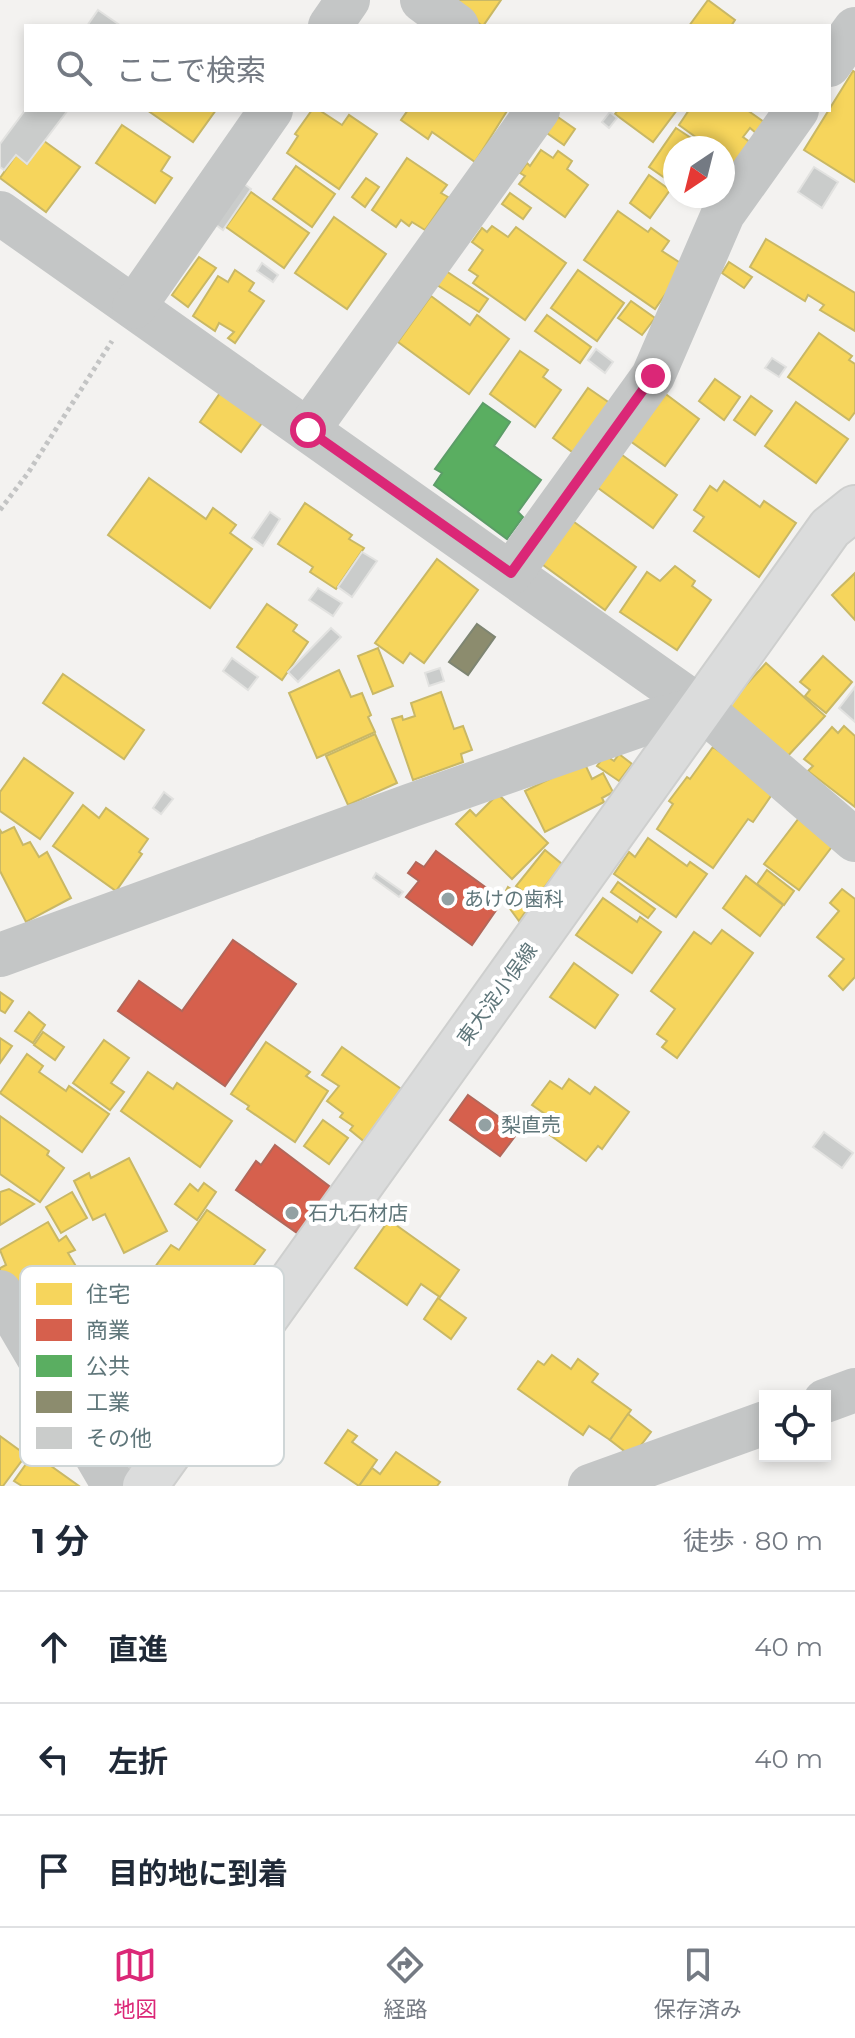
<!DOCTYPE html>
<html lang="ja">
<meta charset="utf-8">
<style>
:root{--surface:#fff;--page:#f2f2f3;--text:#1f2937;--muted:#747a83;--line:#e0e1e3;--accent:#db2777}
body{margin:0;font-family:Montserrat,"Noto Sans JP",sans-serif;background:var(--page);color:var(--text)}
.controls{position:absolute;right:24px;bottom:24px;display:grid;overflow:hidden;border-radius:0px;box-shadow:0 4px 12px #0003}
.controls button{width:72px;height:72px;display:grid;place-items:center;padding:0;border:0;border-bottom:2px solid var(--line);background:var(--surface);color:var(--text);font:40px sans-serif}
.compass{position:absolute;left:663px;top:136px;width:72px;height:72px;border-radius:50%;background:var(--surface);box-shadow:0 4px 12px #0003;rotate:215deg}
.stop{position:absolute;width:24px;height:24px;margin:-18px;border:6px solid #db2777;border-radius:50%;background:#fff}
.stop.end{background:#db2777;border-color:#fff;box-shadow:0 2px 8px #0008}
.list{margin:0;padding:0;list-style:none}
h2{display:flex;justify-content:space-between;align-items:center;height:104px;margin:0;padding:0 32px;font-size:34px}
h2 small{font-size:26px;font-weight:400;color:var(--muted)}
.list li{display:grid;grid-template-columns:52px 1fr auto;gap:24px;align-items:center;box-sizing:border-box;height:112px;padding:0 32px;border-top:2px solid var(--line)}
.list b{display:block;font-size:30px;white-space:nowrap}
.list em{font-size:26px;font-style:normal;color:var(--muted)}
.icon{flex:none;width:44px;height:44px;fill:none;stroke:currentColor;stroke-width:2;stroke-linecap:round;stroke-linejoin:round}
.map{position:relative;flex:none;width:855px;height:1486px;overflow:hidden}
.search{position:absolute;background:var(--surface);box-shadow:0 4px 12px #0003;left:24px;right:24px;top:24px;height:88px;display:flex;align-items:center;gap:20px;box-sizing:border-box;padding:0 28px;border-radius:0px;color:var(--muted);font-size:30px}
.sheet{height:440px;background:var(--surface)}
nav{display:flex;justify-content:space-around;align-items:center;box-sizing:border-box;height:112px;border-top:2px solid var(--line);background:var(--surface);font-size:22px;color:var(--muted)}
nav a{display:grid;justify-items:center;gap:4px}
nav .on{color:var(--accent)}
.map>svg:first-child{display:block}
.homes{fill:#f6d55c;stroke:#c9b865;stroke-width:2}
.shops{fill:#d6604d;stroke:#b2675a;stroke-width:2}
.public{fill:#5aae61;stroke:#5c9d68;stroke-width:2}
.industry{fill:#8c8c6e;stroke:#7e8572;stroke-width:2}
.building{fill:#cacccb;stroke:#e2e2e0;stroke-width:2}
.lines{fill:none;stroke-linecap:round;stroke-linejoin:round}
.major-casing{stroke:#cecfce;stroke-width:48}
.path{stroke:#c3c4c4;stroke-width:5;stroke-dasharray:4 4;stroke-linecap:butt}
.minor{stroke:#c4c6c6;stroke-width:44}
.major{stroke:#dbdcdc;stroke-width:44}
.route{stroke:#db2777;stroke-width:10}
.poi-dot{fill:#93a1a3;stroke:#fff;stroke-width:3}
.labels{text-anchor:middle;stroke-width:8;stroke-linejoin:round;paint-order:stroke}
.poi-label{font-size:20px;fill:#5f767a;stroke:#fff;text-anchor:start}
.street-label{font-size:20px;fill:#5f767a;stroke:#fff}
.key{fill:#fff;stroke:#cfd6d7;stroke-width:2}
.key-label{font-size:22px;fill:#5f767a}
</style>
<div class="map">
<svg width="855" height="1486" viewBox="0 0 855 1486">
<rect width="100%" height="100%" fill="#f3f2f0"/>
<g class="homes">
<polygon points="444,0 501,0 483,26"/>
<polygon points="708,0 735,20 731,26 689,26"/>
<polygon points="853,71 855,72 855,182 804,150"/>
<polygon points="147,110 216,110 193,142"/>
<polygon points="312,110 319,110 342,125 349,115 377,134 339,189 287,153 298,136 295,134"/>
<polygon points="408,110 506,110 507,111 475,162 432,132 428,139 401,120"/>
<polygon points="618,110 677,110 653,142 615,114"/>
<polygon points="689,110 747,110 764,122 756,133 750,128 743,137 758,148 742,170 723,157 723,148 711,148 679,125"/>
<polygon points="555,115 575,129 564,145 544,131"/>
<polygon points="122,125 170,157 161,171 172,178 155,203 96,163"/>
<polygon points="676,128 706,148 675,148 675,185 649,167"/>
<polygon points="44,141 80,167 46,212 0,178 16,155 27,164"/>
<polygon points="541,150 553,158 558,151 572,161 567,169 588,185 565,217 519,184 525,176 520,173 527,163 530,166"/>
<polygon points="407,158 447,185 441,193 448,197 425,230 412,222 409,226 401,220 396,227 372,210"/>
<polygon points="296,166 335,194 312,227 273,199"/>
<polygon points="649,175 670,190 650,218 630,203"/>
<polygon points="366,178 379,187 365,207 352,197"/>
<polygon points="251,192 309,233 284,268 226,227"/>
<polygon points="510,193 531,208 523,219 502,204"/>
<polygon points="618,211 648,232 651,228 669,241 662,251 685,266 655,309 584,260"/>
<polygon points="334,217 386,254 347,309 295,273"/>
<polygon points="492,226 508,237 516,227 566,263 525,320 473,283 478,276 469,270 483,250 472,242 482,228 487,232"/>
<polygon points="766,239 855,293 855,331 820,310 824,305 808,295 805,301 750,267"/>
<polygon points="199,257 216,268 188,307 172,295"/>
<polygon points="729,262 752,277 744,288 722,273"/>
<polygon points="235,270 254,283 249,291 264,301 235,343 228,338 234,332 219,323 215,331 193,316 218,276 228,282"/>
<polygon points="578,270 624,303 597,341 551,308"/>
<polygon points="446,271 488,299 479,312 437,285"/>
<polygon points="431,296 470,325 477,315 509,339 469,394 398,342"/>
<polygon points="631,301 655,318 642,335 618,318"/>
<polygon points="547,315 591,347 580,363 535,331"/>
<polygon points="819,333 852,356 849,360 855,364 855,412 849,420 788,377"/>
<polygon points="520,351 548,370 543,377 561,390 535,427 490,394"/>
<polygon points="715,379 740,397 724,420 699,401"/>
<polygon points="588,388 614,406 579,457 553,438"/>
<polygon points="663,392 699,419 665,466 626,438"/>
<polygon points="220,393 262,423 241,452 200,422"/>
<polygon points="751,396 772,411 755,435 734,420"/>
<polygon points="796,402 848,439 816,483 765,446"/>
<polygon points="618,452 677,495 653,528 594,485"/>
<polygon points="149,478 206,519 213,508 236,525 230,533 252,549 210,608 108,535"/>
<polygon points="724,481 760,507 764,501 796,523 759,577 694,531 704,517 694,510 710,486 717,491"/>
<polygon points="305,503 352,535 349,539 364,548 336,589 310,572 313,567 278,544"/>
<polygon points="570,519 636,567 605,610 539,562"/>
<polygon points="437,559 478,590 424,663 410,653 403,663 375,643"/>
<polygon points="675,566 695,581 692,586 711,600 677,650 620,612 647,572 660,581"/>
<polygon points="855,573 855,620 832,595"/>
<polygon points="267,604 297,625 293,631 308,642 282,680 237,647"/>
<polygon points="378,648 393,686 373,694 358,656"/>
<polygon points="823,656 852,682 826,713 805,696 810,690 800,682"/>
<polygon points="766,663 825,716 785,759 727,706"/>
<polygon points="339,670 351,697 362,693 371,715 368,717 375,732 317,758 289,693"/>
<polygon points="63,674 144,730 124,759 43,703"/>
<polygon points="441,692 454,729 463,726 472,750 461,754 463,762 413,780 392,719 402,716 403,720 415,716 411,703"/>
<polygon points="844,726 855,736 855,807 808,771 813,766 804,759 832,727 838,733"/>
<polygon points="375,734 397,783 348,805 326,756"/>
<polygon points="713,747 775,790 753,822 748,819 713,868 657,829 673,804 669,801 687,777 690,779"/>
<polygon points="619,754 632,764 619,781 597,766 605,755 614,761"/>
<polygon points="24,758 73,793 40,839 0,811 0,792"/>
<polygon points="584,762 592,779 603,773 613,792 602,798 604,802 545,832 525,791"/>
<polygon points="498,794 548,843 512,879 456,824 470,810 476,816"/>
<polygon points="83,805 99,818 106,808 148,839 139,852 142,854 116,891 53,846"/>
<polygon points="799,818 834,844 799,890 764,864"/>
<polygon points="14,827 23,845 30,842 39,857 47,852 71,898 26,922 0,871 0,830 2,833"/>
<polygon points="648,838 687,866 690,862 707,874 676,917 614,874 629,852 635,857"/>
<polygon points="545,850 562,864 534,901 516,886"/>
<polygon points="767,870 794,891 784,905 757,884"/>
<polygon points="746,876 783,905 760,936 723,908"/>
<polygon points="618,882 655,909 648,918 611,892"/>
<polygon points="508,887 532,902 519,921 502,898"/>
<polygon points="842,889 855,899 855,977 843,990 829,976 844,959 817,937 839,911 830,903"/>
<polygon points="603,898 637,922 640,917 661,932 632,973 576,935"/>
<polygon points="722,930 753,953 677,1058 662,1047 667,1041 657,1034 675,1009 651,991 694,932 711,944"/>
<polygon points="574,963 618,995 595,1028 550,997"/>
<polygon points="0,992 13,1001 5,1013 0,1010"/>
<polygon points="29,1012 45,1025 33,1043 15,1031"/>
<polygon points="43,1032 64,1047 55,1060 34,1045"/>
<polygon points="0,1038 12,1046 0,1063"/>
<polygon points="104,1040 129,1058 111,1083 124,1092 110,1110 73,1083"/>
<polygon points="266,1042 310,1072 306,1076 328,1091 295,1142 247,1109 249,1106 231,1094"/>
<polygon points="342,1047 404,1091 366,1143 350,1130 353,1126 340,1117 343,1113 327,1101 339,1086 322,1075"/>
<polygon points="27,1054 43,1066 39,1072 66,1091 69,1086 109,1114 82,1152 0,1093"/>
<polygon points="148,1072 173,1089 177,1083 232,1121 200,1167 121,1111"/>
<polygon points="569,1079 590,1094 595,1087 629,1112 602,1149 598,1146 586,1161 536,1125 545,1114 532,1105 550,1081 562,1089"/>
<polygon points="0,1116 49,1151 47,1155 64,1168 40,1202 0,1174"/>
<polygon points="323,1120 348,1138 329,1164 304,1146"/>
<polygon points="129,1158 167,1231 124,1253 105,1214 93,1220 74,1181 89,1173 91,1178"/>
<polygon points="204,1183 216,1192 197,1220 175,1204 190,1184 198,1191"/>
<polygon points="9,1189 34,1204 0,1225 0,1192"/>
<polygon points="72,1192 87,1218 61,1233 46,1207"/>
<polygon points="207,1210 265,1250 251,1269 266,1279 229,1332 208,1317 224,1294 209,1284 196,1303 152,1271 171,1245 179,1250"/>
<polygon points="389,1220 459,1270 440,1297 421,1284 407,1305 355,1268"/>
<polygon points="48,1222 59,1241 66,1236 75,1250 68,1253 92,1293 49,1318 36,1295 19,1305 0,1272 0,1268 6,1265 0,1250"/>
<polygon points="438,1298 466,1318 451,1339 424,1319"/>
<polygon points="552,1355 571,1369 578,1359 598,1374 592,1382 631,1410 610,1440 589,1426 583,1435 518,1389 538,1361 544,1365"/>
<polygon points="628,1414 651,1432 632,1457 610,1440"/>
<polygon points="348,1430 357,1436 352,1442 377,1460 359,1486 325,1463"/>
<polygon points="0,1436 26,1455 3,1486 0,1486"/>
<polygon points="41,1443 58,1455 51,1466 79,1486 22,1486 14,1481"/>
<polygon points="396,1452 440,1482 437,1486 359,1486 372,1468 380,1474"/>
</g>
<g class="shops">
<polygon points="436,851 492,892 486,900 497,909 472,945 406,897 419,881 408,873 416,862 424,867"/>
<polygon points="233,940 296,984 225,1086 118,1011 139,981 182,1011"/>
<polygon points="468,1095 519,1131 500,1156 450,1120"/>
<polygon points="275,1145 333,1189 300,1235 236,1190 256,1161 261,1165"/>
</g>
<polygon class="public" points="483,403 510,422 494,446 541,480 518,512 523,517 507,539 434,485 442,473 435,469"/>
<polygon class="industry" points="477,624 495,637 468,675 449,662"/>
<g class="building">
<polygon points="98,10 121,26 87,26"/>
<polygon points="26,109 68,110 27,164 16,155 4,170 0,167 0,144"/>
<polygon points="610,112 617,118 609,128 602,122"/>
<polygon points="814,167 838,182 822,208 798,192"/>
<polygon points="240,181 251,189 223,230 212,222"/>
<polygon points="262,263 278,275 273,282 257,271"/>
<polygon points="596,349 613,362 605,373 588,360"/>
<polygon points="772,358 786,367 779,377 765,368"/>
<polygon points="270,512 280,519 263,546 252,538"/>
<polygon points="362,552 377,561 352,597 338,587"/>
<polygon points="318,588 342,603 333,616 309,600"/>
<polygon points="331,628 341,637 298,682 288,672"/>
<polygon points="232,658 258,677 248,690 223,671"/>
<polygon points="440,668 444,681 429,686 425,673"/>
<polygon points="855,687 855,722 839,708"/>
<polygon points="164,792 173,799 161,814 153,808"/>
<polygon points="376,873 403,892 399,897 373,878"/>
<polygon points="824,1132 853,1153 842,1168 813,1147"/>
</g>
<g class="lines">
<g class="major-casing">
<polyline id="major" points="145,1486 830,528 855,508"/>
</g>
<polyline class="path" points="0,510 28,473 112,341"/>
<g class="minor">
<polyline points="422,0 457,26"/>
<polyline points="330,26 348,0"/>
<polyline points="829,65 855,29"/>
<polyline points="0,213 701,708 855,840"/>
<polyline points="134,307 271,110"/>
<polyline points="308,430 538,110"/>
<polyline points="511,573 653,376 723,214 797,110"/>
<polyline points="0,955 412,805 655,720 701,708"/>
<polyline points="0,1292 114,1486"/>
<polyline points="825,1401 855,1390"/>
<polyline points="590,1486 765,1423"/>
</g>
<use href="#major" class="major"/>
</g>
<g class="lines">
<polyline class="route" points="308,430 511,573 653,376"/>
</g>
<g class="poi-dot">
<circle cx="448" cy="899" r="8"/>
<circle cx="485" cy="1125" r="8"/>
<circle cx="292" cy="1213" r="8"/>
</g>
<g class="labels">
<g class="poi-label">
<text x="464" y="906">あけの歯科</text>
<text x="501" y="1132">梨直売</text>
<text x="308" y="1220">石九石材店</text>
</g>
<g class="street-label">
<text transform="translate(497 994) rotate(-54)" y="7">東大淀小俣線</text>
</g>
</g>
<rect x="20" y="1266" width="264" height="200" rx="12" class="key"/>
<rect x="36" y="1283" width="36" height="22" fill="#f6d55c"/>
<rect x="36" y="1319" width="36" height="22" fill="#d6604d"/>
<rect x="36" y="1355" width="36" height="22" fill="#5aae61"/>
<rect x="36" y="1391" width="36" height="22" fill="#8c8c6e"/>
<rect x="36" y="1427" width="36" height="22" fill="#cacccb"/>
<g class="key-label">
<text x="86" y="1302">住宅</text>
<text x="86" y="1338">商業</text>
<text x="86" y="1374">公共</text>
<text x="86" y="1410">工業</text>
<text x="86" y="1446">その他</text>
</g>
</svg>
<div class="controls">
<button><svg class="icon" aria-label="locate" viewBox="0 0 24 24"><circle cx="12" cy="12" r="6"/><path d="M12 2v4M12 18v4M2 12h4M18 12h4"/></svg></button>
</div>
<svg class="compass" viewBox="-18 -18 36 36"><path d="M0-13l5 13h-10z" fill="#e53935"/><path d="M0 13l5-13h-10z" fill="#747a83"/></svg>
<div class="stop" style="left:308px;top:430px"></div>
<div class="stop end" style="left:653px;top:376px"></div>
<div class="search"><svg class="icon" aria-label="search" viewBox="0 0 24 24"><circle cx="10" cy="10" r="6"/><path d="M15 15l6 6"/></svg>ここで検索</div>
</div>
<section class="sheet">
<h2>1 分<small>徒歩 · 80 m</small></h2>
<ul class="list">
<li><svg class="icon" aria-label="ahead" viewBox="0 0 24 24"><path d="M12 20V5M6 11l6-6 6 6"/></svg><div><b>直進</b></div><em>40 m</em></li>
<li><svg class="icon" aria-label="left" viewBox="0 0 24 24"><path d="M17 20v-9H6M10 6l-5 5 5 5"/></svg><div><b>左折</b></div><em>40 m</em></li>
<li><svg class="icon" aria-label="arrive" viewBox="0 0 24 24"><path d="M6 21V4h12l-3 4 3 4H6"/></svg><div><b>目的地に到着</b></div></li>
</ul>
</section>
<nav>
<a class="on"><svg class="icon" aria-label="map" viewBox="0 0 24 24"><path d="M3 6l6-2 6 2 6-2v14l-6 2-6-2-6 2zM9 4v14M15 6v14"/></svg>地図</a>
<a><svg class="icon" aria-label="directions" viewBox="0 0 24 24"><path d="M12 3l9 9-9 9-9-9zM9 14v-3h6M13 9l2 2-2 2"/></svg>経路</a>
<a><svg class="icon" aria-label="saved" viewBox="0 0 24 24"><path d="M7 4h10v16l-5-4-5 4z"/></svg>保存済み</a>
</nav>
